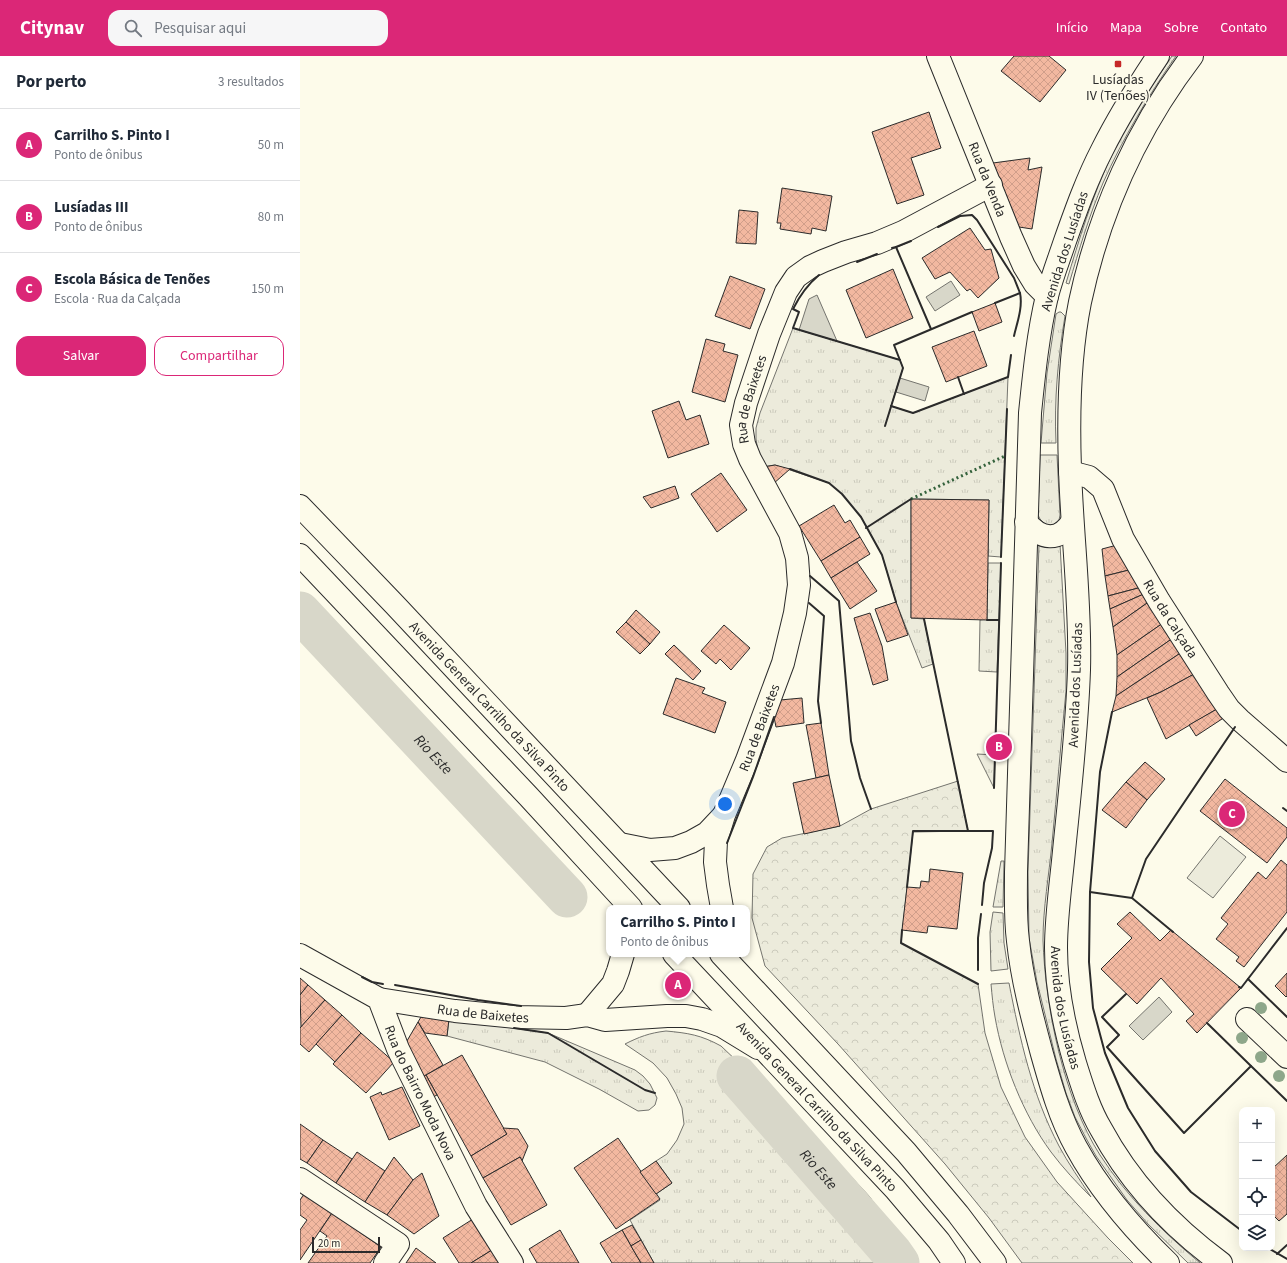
<!DOCTYPE html>
<html lang="pt">
<meta charset="utf-8">
<style>
:root{--surface:#fff;--page:#f6f6f7;--text:#1f2937;--muted:#747a83;--line:#e0e1e3;--accent:#db2777}
body{margin:0;font-family:"Source Sans 3",sans-serif;background:var(--page);color:var(--text)}
.controls{position:absolute;right:12px;bottom:12px;display:grid;overflow:hidden;border-radius:8px;box-shadow:0 4px 16px #0002}
.controls button{width:36px;height:36px;display:grid;place-items:center;padding:0;border:0;border-bottom:1px solid var(--line);background:var(--surface);color:var(--text);font:20px sans-serif}
.scale{position:absolute;left:12px;bottom:10px;width:68px;box-sizing:border-box;padding-left:4px;border:2px solid #2b2b2b;border-top:0;font-size:11px;line-height:14px;white-space:nowrap;color:#2b2b2b;-webkit-text-stroke:3px #fdfbea;paint-order:stroke}
.you{position:absolute;left:425px;top:748px;width:14px;height:14px;margin:-10px;border:3px solid #fff;border-radius:50%;background:#1a73e8;box-shadow:0 0 0 6px #1a73e833}
.badge{display:grid;place-items:center;width:26px;height:26px;border-radius:50%;background:var(--accent);color:#fff;font-size:13px;font-weight:700}
.pin{position:absolute;translate:-50% -50%;border:2px solid #fff;box-shadow:0 1px 4px #0006}
.popup{position:absolute;left:306px;top:849px;width:144px;height:52px;box-sizing:border-box;display:grid;place-content:center;border-radius:8px;background:var(--surface);filter:drop-shadow(0 1px 3px #0005);font-size:13px;white-space:nowrap;color:var(--muted)}
.popup b{font-size:15px;color:var(--text)}
.popup::after{content:'';position:absolute;left:50%;top:100%;margin-left:-8px;border:8px solid transparent;border-top-color:var(--surface)}
.list{margin:0;padding:0;list-style:none}
h2{display:flex;justify-content:space-between;align-items:center;height:52px;margin:0;padding:0 16px;font-size:17px}
h2 small{font-size:13px;font-weight:400;color:var(--muted)}
.list li{display:grid;grid-template-columns:26px 1fr auto;gap:12px;align-items:center;box-sizing:border-box;height:72px;padding:0 16px;border-top:1px solid var(--line)}
.list b{display:block;font-size:15px;white-space:nowrap}
.list p{margin:0;font-size:13px;white-space:nowrap;color:var(--muted)}
.list em{font-size:13px;font-style:normal;color:var(--muted)}
.actions{display:flex;gap:8px;padding:12px 16px}
.actions a{flex:1;padding:9px 0;border:1px solid var(--accent);border-radius:12px;text-align:center;font-size:14px;color:var(--accent)}
.actions .main{background:var(--accent);color:#fff}
.icon{flex:none;width:22px;height:22px;fill:none;stroke:currentColor;stroke-width:2;stroke-linecap:round;stroke-linejoin:round}
.map{position:relative;flex:none;width:987px;height:1207px;overflow:hidden}
header{display:flex;align-items:center;gap:24px;box-sizing:border-box;height:56px;padding:0 20px;background:var(--accent);color:#fff}
header strong{font-size:19px}
nav{display:flex;gap:22px;margin-inline-start:auto;font-size:14px}
.search{width:280px;height:36px;background:var(--page);display:flex;align-items:center;gap:10px;box-sizing:border-box;padding:0 14px;border-radius:12px;color:var(--muted);font-size:15px}
main{display:flex}
aside{flex:1;background:var(--surface)}
.map>svg:first-child{display:block}
.grass{fill:url(#grass-tufts);stroke:#74746e}
.forest{fill:url(#forest-crowns);stroke:#74746e}
.pitch{fill:#ecebdb;stroke:#74746e}
.water{fill:#d8d7c9;stroke:#74746e}
.lines{fill:none;stroke-linecap:round;stroke-linejoin:round}
.river{stroke:#d8d7c9;stroke-width:41}
.building{fill:url(#building-cross-hatch);stroke:#2b2b2b}
.minor-casing{stroke:#2b2b2b;stroke-width:24}
.major-casing{stroke:#2b2b2b;stroke-width:24}
.minor{stroke:#fdfbea;stroke-width:22}
.major{stroke:#fdfbea;stroke-width:22}
.hedge{stroke:#34623c;stroke-width:3;stroke-dasharray:2 3;stroke-linecap:butt}
.wall{stroke:#2b2b2b;stroke-width:2}
.tree{fill:#8ea78a}
.poi-dot{fill:#c62828;stroke:#fdfbea;stroke-width:1.5}
.labels{text-anchor:middle;stroke-width:3;stroke-linejoin:round;paint-order:stroke}
.poi-label{font-size:14px;fill:#2b2b2b;stroke:#fdfbea}
.street-label{font-size:14px;fill:#2b2b2b;stroke:#fdfbea}
.water-label{font-size:15px;font-style:italic;fill:#2b2b2b;stroke:#fdfbea}
</style>
<header>
<strong>Citynav</strong>
<div class="search"><svg class="icon" aria-label="search" viewBox="0 0 24 24"><circle cx="10" cy="10" r="6"/><path d="M15 15l6 6"/></svg>Pesquisar aqui</div>
<nav><a>Início</a><a>Mapa</a><a>Sobre</a><a>Contato</a></nav>
</header>
<main>
<aside>
<h2>Por perto<small>3 resultados</small></h2>
<ul class="list">
<li><span class="badge">A</span><div><b>Carrilho S. Pinto I</b><p>Ponto de ônibus</p></div><em>50 m</em></li>
<li><span class="badge">B</span><div><b>Lusíadas III</b><p>Ponto de ônibus</p></div><em>80 m</em></li>
<li><span class="badge">C</span><div><b>Escola Básica de Tenões</b><p>Escola · Rua da Calçada</p></div><em>150 m</em></li>
</ul>
<div class="actions"><a class="main">Salvar</a><a>Compartilhar</a></div>
</aside>
<div class="map">
<svg width="987" height="1207" viewBox="0 0 987 1207">
<defs>
<pattern id="grass-tufts" width="24" height="20" patternUnits="userSpaceOnUse"><rect width="24" height="20" fill="#ecebdb"/><path d="M3 7l-1-3M5 7V3M7 7l1-3M15 17l-1-3M17 17v-4M19 17l1-3" fill="none" stroke="#cbcabc"/></pattern>
<pattern id="forest-crowns" width="20" height="18" patternUnits="userSpaceOnUse"><rect width="20" height="18" fill="#ecebdb"/><path d="M2 6a3 3 0 1 1 6 0M12 15a3 3 0 1 1 6 0" fill="none" stroke="#cbcabc"/></pattern>
<pattern id="building-cross-hatch" width="8" height="8" patternUnits="userSpaceOnUse"><rect width="8" height="8" fill="#f2b8a0"/><path d="M0 0l8 8M0 8l8-8" fill="none" stroke="#d09e8a"/></pattern>
</defs>
<rect width="100%" height="100%" fill="#fdfbea"/>
<g class="grass">
<path d="M 872,0 L 876,0 C 848,40 823,82 803,127 C 789,160 779,194 769,228 L 766,227 C 779,184 792,140 812,99 C 829,64 850,32 872,0 Z"/>
<path d="M 759,256 L 761,256 L 765,260 C 758,302 754,344 756,387 L 741,387 L 747,317 L 756,258 Z"/>
<polygon points="493,272 600,304 603,312 591,350 613,357 708,321 701,501 688,500 689,444 611,443 611,562 624,563 633,608 622,612 596,546 582,499 561,461 542,438 529,427 475,409 463,411 458,395 456,383 456,372 460,357"/>
<polygon points="740,399 757,399 760,459 759,464 753,469 746,469 740,463 738,459"/>
<path d="M 739,488 L 760,488 L 766,597 L 766,635 C 761,685 757,736 752,787 C 749,819 743,852 743,884 C 745,951 764,1043 800,1099 C 827,1141 862,1175 900,1207 L 888,1207 L 848,1168 L 827,1144 L 796,1100 L 787,1084 L 775,1061 L 766,1037 L 756,1003 L 737,926 L 729,882 L 728,816 Z"/>
<polygon points="688,507 701,507 697,616 679,615 680,564 687,563"/>
<polygon points="677,698 695,699 694,732"/>
<polygon points="701,805 704,805 703,851 693,851"/>
<polygon points="693,856 703,857 704,887 708,913 691,915 690,876"/>
<path d="M 709,927 C 720,983 732,1039 759,1090 C 768,1107 780,1124 791,1141 C 777,1127 763,1112 751,1096 C 723,1058 703,1007 695,961 C 693,950 692,939 691,928 Z"/>
<polygon points="149,963 248,977 335,1014 343,1020 350,1028 357,1042 355,1049 349,1054 338,1055 299,1033 245,1006 147,980"/>
<path d="M 366,975 C 388,977 401,979 421,990 L 497,1062 L 569,1140 L 618,1207 L 354,1207 L 330,1164 L 360,1144 L 356,1138 L 372,1127 L 356,1105 L 367,1098 L 377,1084 L 384,1068 L 382,1052 L 376,1038 L 367,1022 L 353,1007 L 325,988 C 339,981 349,977 366,975 Z"/>
</g>
<polygon class="forest" points="658,725 668,775 613,776 601,887 678,928 685,977 701,1031 725,1081 757,1126 808,1182 833,1207 722,1207 689,1162 645,1108 538,988 465,910 452,862 453,818 467,791 482,782 540,770 571,753"/>
<polygon class="pitch" points="920,780 946,801 913,842 887,822"/>
<g class="water">
<polygon points="651,225 660,239 635,255 626,241"/>
<polygon points="517,239 537,285 499,274 509,243"/>
<polygon points="600,322 629,331 625,345 596,336"/>
<polygon points="859,941 872,956 843,984 829,970"/>
</g>
<g class="lines">
<g class="river">
<path id="s1" d="M 0,556 L 267,841"/>
<path id="s2" d="M 437,1020 L 592,1197 L 599,1207"/>
</g>
</g>
<g class="building">
<polygon points="714,0 749,0 766,14 740,46 701,15"/>
<polygon points="629,56 641,92 611,102 624,139 597,148 572,76"/>
<polygon points="730,102 728,114 742,111 732,173 719,171 693,107"/>
<polygon points="482,132 532,140 526,175 512,172 511,178 480,173 481,167 477,167"/>
<polygon points="439,154 458,156 456,188 436,187"/>
<polygon points="670,172 685,194 691,193 699,222 678,242 670,233 667,235 650,216 635,223 622,202"/>
<polygon points="593,213 613,262 566,282 546,234"/>
<polygon points="430,220 465,233 450,273 415,260"/>
<polygon points="695,247 702,266 679,275 672,256"/>
<polygon points="674,275 687,310 646,326 632,291"/>
<polygon points="406,283 425,288 423,295 438,299 425,346 392,336"/>
<polygon points="379,345 386,364 400,359 409,388 368,402 352,355"/>
<polygon points="475,409 490,413 473,428 463,411"/>
<polygon points="421,417 447,454 417,476 391,438"/>
<polygon points="375,430 379,442 351,452 343,441"/>
<polygon points="611,443 689,444 687,564 611,562"/>
<polygon points="534,449 545,467 550,464 560,481 521,505 499,470"/>
<polygon points="560,481 570,498 531,522 521,505"/>
<polygon points="821,488 833,513 805,520 802,493"/>
<polygon points="557,506 577,535 550,553 531,522"/>
<polygon points="833,513 842,531 808,540 805,520"/>
<polygon points="842,531 846,537 810,553 808,540"/>
<polygon points="846,537 850,545 813,571 810,553"/>
<polygon points="850,545 863,567 817,599 813,571"/>
<polygon points="596,546 608,579 587,586 575,553"/>
<polygon points="336,554 360,576 350,588 326,566"/>
<polygon points="570,557 582,590 588,624 573,629 554,562"/>
<polygon points="326,566 350,588 340,598 316,576"/>
<polygon points="863,567 873,582 817,621 817,599"/>
<polygon points="424,569 450,592 431,614 420,603 416,608 401,595"/>
<polygon points="873,582 882,596 816,640 817,621"/>
<polygon points="374,589 401,615 393,624 365,598"/>
<polygon points="882,596 896,617 861,636 812,656 816,640"/>
<polygon points="896,617 917,653 866,683 847,642 861,636"/>
<polygon points="376,622 405,632 402,637 426,646 415,677 363,658"/>
<polygon points="502,642 504,667 476,671 474,661 480,644"/>
<polygon points="917,653 925,661 896,680 889,669"/>
<polygon points="521,667 529,719 516,722 506,669"/>
<polygon points="845,706 865,723 847,744 826,726"/>
<polygon points="529,719 540,770 504,778 493,727"/>
<polygon points="925,723 987,772 987,781 967,807 900,755"/>
<polygon points="826,726 847,744 826,772 802,754"/>
<polygon points="981,804 987,809 987,856 944,911 936,905 939,901 916,883 928,868 921,862 958,816 966,823"/>
<polygon points="630,813 663,817 657,873 628,870 627,877 602,874 607,831 620,832 621,825 629,826"/>
<polygon points="830,856 860,885 871,874 941,932 897,977 886,965 894,958 861,922 837,948 801,913 832,882 817,868"/>
<polygon points="987,917 987,940 986,941 975,930"/>
<polygon points="0,922 8,929 0,939"/>
<polygon points="8,929 25,944 1,971 0,939"/>
<polygon points="25,944 42,959 9,996 0,988 0,972"/>
<polygon points="42,959 61,977 35,1006 16,988"/>
<polygon points="121,961 149,963 147,980 125,977 118,966"/>
<polygon points="118,966 143,1009 121,1022 104,990"/>
<polygon points="61,977 94,1006 66,1037 33,1008"/>
<polygon points="162,999 207,1078 171,1100 126,1019"/>
<polygon points="126,1019 137,1039 131,1042 121,1022"/>
<polygon points="102,1031 120,1070 89,1084 70,1041 81,1036 82,1039"/>
<polygon points="0,1068 23,1084 7,1107 0,1103"/>
<polygon points="203,1072 218,1073 228,1090 222,1105 220,1101 183,1122 171,1100 207,1078"/>
<polygon points="318,1082 360,1143 316,1173 274,1112"/>
<polygon points="23,1084 52,1103 36,1127 7,1107"/>
<polygon points="57,1096 85,1115 65,1146 36,1127"/>
<polygon points="987,1099 987,1158 979,1165 972,1158 972,1113"/>
<polygon points="94,1101 113,1124 87,1159 65,1146"/>
<polygon points="220,1101 247,1149 211,1169 183,1122"/>
<polygon points="356,1105 372,1127 356,1138 340,1116"/>
<polygon points="122,1117 139,1160 114,1178 87,1159 113,1124"/>
<polygon points="4,1138 32,1157 0,1204 0,1174 7,1164 0,1159 0,1144"/>
<polygon points="32,1157 81,1191 70,1207 8,1207 27,1180 20,1175"/>
<polygon points="173,1163 192,1194 171,1207 159,1207 143,1182"/>
<polygon points="332,1169 341,1184 331,1190 322,1174"/>
<polygon points="260,1174 279,1207 237,1207 229,1193"/>
<polygon points="322,1174 331,1190 341,1207 312,1207 300,1187"/>
<polygon points="341,1184 354,1207 341,1207 331,1190"/>
<polygon points="116,1192 136,1207 106,1207"/>
<polygon points="192,1194 200,1207 171,1207"/>
</g>
<g class="lines">
<g class="minor-casing">
<g id="minor">
<path id="s3" d="M 638,0 L 711,181 L 724,210 L 735,228 L 747,240"/>
<path id="s4" d="M 770,416 L 789,421 L 803,433 L 823,483 L 859,545 L 918,637 L 929,653 L 940,664 L 987,705"/>
<polyline points="320,788 350,794 375,792 391,786 407,777 423,760"/>
<path id="s5" d="M 422,852 L 418,829 L 415,806 L 416,785 L 424,759 L 447,704 L 483,607 L 495,557 L 499,529 L 497,502 L 490,477 L 450,403 L 444,388 L 441,369 L 446,347 L 469,278 L 486,236 L 496,221 L 510,211 L 523,205 L 546,196 L 577,187 L 603,176 L 691,129"/>
<path id="s6" d="M 0,899 L 79,943 L 98,993 L 176,1150 L 212,1207"/>
<path id="s7" d="M 79,943 L 155,955 L 215,961 L 266,962 L 287,959 L 305,964 L 367,960 L 386,960 L 402,963 L 422,970 L 458,992"/>
<polyline points="287,959 313,928 318,915 323,898"/>
<polyline points="947,963 987,1001"/>
<polyline points="0,1123 98,1188 85,1207"/>
</g>
</g>
<g class="major-casing">
<g id="major">
<path d="M 858,0 C 838,30 818,62 802,94 C 787,123 776,154 765,185 C 759,203 752,221 747,240 C 738,278 734,318 730,357 L 716,816 C 716,839 715,862 718,885 C 722,923 732,961 742,998 C 751,1030 760,1062 776,1091 C 800,1135 833,1173 868,1207"/>
<path id="s8" d="M 892,0 C 837,72 799,157 780,246 C 769,301 768,357 770,413 C 772,480 781,547 779,614 C 777,674 770,735 764,795 C 761,827 756,860 756,892 C 756,930 764,970 775,1007 C 782,1029 789,1053 801,1073 C 830,1127 872,1171 921,1207"/>
<path id="s9" d="M 0,450 L 95,549 L 379,852"/>
<path d="M 726,466 C 741,484 759,486 772,466"/>
<polyline points="0,499 229,741 331,852"/>
<path id="s10" d="M 374,898 L 595,1133 L 639,1185 L 654,1207"/>
<polyline points="421,898 606,1096 658,1158 695,1207"/>
</g>
</g>
<use href="#minor" class="minor"/>
<use href="#major" class="major"/>
<polyline class="hedge" points="611,443 705,400"/>
<g class="wall">
<polyline points="638,171 660,160 672,159 677,164 714,222 720,237 695,247"/>
<polyline points="596,191 611,185"/>
<polyline points="592,192 596,191 631,273"/>
<polyline points="557,206 577,198"/>
<path d="M 519,219 C 507,229 500,239 493,253 L 499,256 L 493,272 L 600,304"/>
<path d="M 714,280 C 717,267 723,251 720,237"/>
<polyline points="658,321 664,338"/>
<polyline points="591,350 613,357 708,321 711,299"/>
<polyline points="585,370 603,312 594,289 672,256"/>
<polyline points="490,413 529,427 542,438 561,461 582,499 596,546"/>
<polyline points="566,472 611,443"/>
<polyline points="701,501 707,353"/>
<polyline points="510,520 539,545 551,685 560,722 571,753"/>
<polyline points="509,547 524,560 518,645 521,667"/>
<polyline points="624,563 668,775"/>
<polyline points="687,564 699,564"/>
<polyline points="812,656 800,716 790,836 789,906 793,952 805,997 828,1052 855,1095 891,1136 942,1175"/>
<polyline points="694,732 701,507"/>
<polyline points="983,752 987,755"/>
<polyline points="427,787 453,721 474,661"/>
<polyline points="607,831 613,775 693,775 692,792 684,827 682,849"/>
<polyline points="790,836 832,842"/>
<polyline points="602,874 601,887 678,928"/>
<polyline points="873,876 832,842 846,803 935,671"/>
<polyline points="678,914 678,882 681,858"/>
<polyline points="62,921 72,926 83,928"/>
<polyline points="948,923 987,961"/>
<polyline points="95,929 178,944 221,950"/>
<polyline points="939,931 941,932 987,872"/>
<polyline points="826,938 802,961 819,979 807,991 884,1077 951,1010 907,967"/>
<polyline points="214,972 248,977 345,1034 355,1037"/>
<polyline points="951,1010 987,1045"/>
<polyline points="968,1192 987,1203"/>
<polyline points="977,1198 987,1189"/>
</g>
</g>
<g class="tree">
<circle cx="961" cy="952" r="6"/>
<circle cx="942" cy="982" r="6"/>
<circle cx="961" cy="1001" r="6"/>
<circle cx="979" cy="1020" r="6"/>
</g>
<rect class="poi-dot" x="814" y="4" width="8" height="8" rx="2"/>
<g class="labels">
<g class="poi-label">
<text x="818" y="28">Lusíadas<tspan x="818" dy="16">IV (Tenões)</tspan></text>
</g>
<g class="street-label">
<text dy="5" stroke="none"><textPath href="#s3" startOffset="133">Rua da Venda</textPath></text>
<text transform="translate(764 195) rotate(-72)" y="5">Avenida dos Lusíadas</text>
<text dy="5" stroke="none"><textPath href="#s5" startOffset="537">Rua de Baixetes</textPath></text>
<text dy="5" stroke="none"><textPath href="#s4" startOffset="185">Rua da Calçada</textPath></text>
<text transform="translate(775 629) rotate(-88)" y="5">Avenida dos Lusíadas</text>
<text dy="5" stroke="none"><textPath href="#s9" startOffset="276">Avenida General Carrilho da Silva Pinto</textPath></text>
<text dy="5" stroke="none"><textPath href="#s5" startOffset="189">Rua de Baixetes</textPath></text>
<text dy="5" stroke="none"><textPath href="#s8" startOffset="981">Avenida dos Lusíadas</textPath></text>
<text dy="5" stroke="none"><textPath href="#s7" startOffset="105">Rua de Baixetes</textPath></text>
<text dy="5" stroke="none"><textPath href="#s6" startOffset="193">Rua do Bairro Moda Nova</textPath></text>
<text dy="5" stroke="none"><textPath href="#s10" startOffset="209">Avenida General Carrilho da Silva Pinto</textPath></text>
</g>
<g class="water-label">
<text dy="5" stroke="none"><textPath href="#s1" startOffset="195">Rio Este</textPath></text>
<text dy="5" stroke="none"><textPath href="#s2" startOffset="124">Rio Este</textPath></text>
</g>
</g>
</svg>
<div class="controls">
<button>+</button>
<button>−</button>
<button><svg class="icon" aria-label="locate" viewBox="0 0 24 24"><circle cx="12" cy="12" r="6"/><path d="M12 2v4M12 18v4M2 12h4M18 12h4"/></svg></button>
<button><svg class="icon" aria-label="layers" viewBox="0 0 24 24"><path d="M12 4l9 5-9 5-9-5zM3 14l9 5 9-5"/></svg></button>
</div>
<div class="scale">20 m</div>
<div class="you"></div>
<div class="pin badge" style="left:378px;top:929px">A</div>
<div class="popup"><b>Carrilho S. Pinto I</b>Ponto de ônibus</div>
<div class="pin badge" style="left:699px;top:691px">B</div>
<div class="pin badge" style="left:932px;top:758px">C</div>
</div>
</main>
